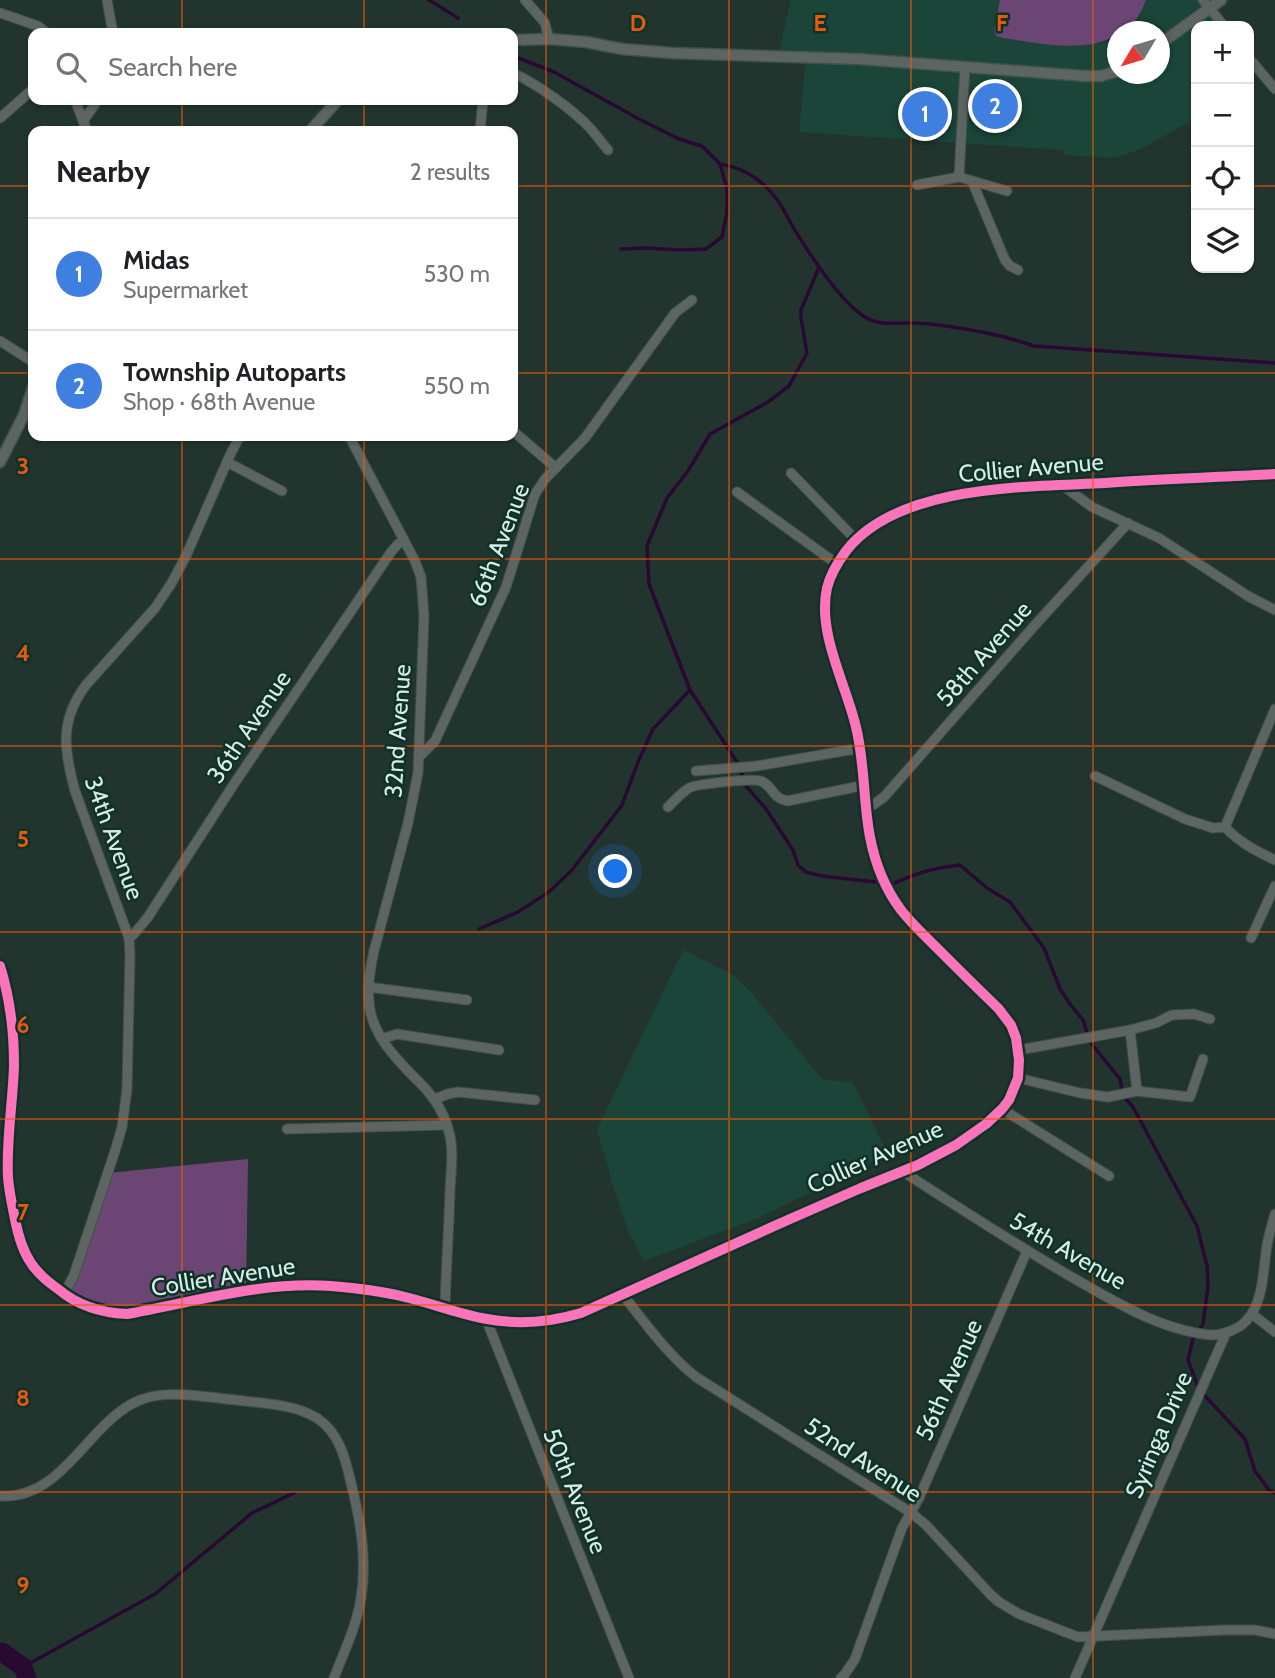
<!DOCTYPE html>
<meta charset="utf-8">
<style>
:root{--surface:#fff;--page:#f2f2f2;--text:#202124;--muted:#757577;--line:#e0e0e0;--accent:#1a73e8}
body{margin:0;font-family:Cabin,sans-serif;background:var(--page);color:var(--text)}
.controls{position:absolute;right:21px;top:21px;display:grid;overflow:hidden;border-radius:14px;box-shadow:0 2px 5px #0004}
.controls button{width:63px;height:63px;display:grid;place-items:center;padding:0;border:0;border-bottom:2px solid var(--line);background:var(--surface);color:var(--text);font:35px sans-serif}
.compass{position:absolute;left:1107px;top:21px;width:63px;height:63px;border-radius:50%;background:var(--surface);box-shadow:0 2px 5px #0004;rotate:232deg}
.you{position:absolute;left:616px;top:872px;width:24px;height:24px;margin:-18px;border:5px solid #fff;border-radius:50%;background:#1a73e8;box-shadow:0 0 0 10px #1a73e833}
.badge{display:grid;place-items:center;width:46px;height:46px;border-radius:50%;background:var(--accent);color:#fff;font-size:23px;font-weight:700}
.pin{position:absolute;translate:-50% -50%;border:4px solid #fff;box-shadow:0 2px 7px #0006}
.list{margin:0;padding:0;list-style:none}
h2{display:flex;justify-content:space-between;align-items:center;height:91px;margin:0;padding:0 28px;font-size:30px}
h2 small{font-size:23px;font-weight:400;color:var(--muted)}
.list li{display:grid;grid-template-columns:46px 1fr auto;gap:21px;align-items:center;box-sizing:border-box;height:112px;padding:0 28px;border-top:2px solid var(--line)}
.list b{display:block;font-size:26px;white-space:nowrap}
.list p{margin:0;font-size:23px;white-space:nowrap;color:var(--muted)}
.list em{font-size:23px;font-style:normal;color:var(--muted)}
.icon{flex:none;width:38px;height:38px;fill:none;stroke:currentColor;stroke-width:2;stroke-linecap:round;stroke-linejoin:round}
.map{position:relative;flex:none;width:1275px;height:1678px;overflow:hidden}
.search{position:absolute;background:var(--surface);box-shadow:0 2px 5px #0004;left:28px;top:28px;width:490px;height:77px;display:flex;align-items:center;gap:18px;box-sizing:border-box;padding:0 24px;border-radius:14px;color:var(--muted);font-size:26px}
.panel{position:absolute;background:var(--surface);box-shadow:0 2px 5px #0004;left:28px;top:126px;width:490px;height:315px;border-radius:14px}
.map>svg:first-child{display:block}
.built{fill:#1b4539}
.green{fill:#6b4675}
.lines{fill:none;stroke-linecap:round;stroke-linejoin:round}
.stream{stroke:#290831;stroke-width:3.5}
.river{stroke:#290831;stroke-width:19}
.minor-casing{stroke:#40514a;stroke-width:11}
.tertiary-casing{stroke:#40514a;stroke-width:13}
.minor{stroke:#5d6563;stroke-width:9}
.tertiary{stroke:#5d6563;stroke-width:10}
.cycleway-casing{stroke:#0e3228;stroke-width:15}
.cycleway{stroke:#fb73b8;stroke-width:10}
.grid{fill:none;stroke:#e8590c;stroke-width:2;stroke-opacity:0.55}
.labels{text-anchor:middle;stroke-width:5;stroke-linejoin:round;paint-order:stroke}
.street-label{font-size:24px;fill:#d9ede5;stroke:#0e3228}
.grid-label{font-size:23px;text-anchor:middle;font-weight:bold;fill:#e8590c;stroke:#0e3228;stroke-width:5;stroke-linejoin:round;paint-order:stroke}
</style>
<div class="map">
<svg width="1275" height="1678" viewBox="0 0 1275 1678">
<rect width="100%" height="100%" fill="#21352e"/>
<g class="built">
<polygon points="791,0 1000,0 994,30 1003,38 1050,44 1074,45 1094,44 1108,41 1117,35 1118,74 1160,74 1160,32 1123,31 1139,15 1146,0 1202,0 1223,26 1196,26 1196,118 1143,148 1115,158 1064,155 1063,150 799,132 806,58 778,56"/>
<polygon points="683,950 733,975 750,991 822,1079 853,1083 888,1154 758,1218 644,1261 628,1231 614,1189 597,1130"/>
</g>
<g class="green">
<path d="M 1000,0 L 1146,0 C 1141,13 1133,30 1118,32 L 1117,35 C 1084,54 1039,43 1003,38 L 996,36 L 994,30 Z"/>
<polygon points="248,1159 246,1291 126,1314 63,1294 108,1173"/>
</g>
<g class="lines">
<g class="stream">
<polyline points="429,0 458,18"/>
<polyline points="513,56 554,72 639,119 679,139 702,146 720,164 727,189 727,212 722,237 706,249 681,250 646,248 621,249"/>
<path d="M 720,164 C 746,168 766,183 780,204 C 786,213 790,223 796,232 C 811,256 840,300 862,315 C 877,326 892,323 908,323 C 921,323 934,324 946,326 C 975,330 1006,336 1034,346 L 1275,363"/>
<polyline points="819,267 801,310 801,318 807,353 789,386 768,402 710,434 688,471 667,498 647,546 649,584 690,690 739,765 745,785 766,809 793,850 798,865 806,872 822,876 875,882"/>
<path d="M 895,883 C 916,873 937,867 960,865 L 987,888 L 1010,902 L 1044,948 L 1060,989 L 1070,1004 L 1083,1020 L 1090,1042 L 1120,1079 L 1122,1091"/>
<polyline points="479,929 518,912 549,892 572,870 622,805 638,762 653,729 690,690"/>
<polyline points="1125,1098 1133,1107 1197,1226 1207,1266 1208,1287 1203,1324 1193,1339 1188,1360 1196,1382 1205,1396 1245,1439 1255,1471 1269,1490 1275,1493"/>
<polyline points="23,1667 155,1594 252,1513 294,1493"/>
</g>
<polyline class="river" points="0,1652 2,1652 23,1667 27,1678"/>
<g class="minor-casing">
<g id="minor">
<polyline points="107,0 113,33"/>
<polyline points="525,0 545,23 549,39"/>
<polyline points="1203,0 1224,26"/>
<polyline points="0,13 38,26 47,33"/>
<polyline points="1249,58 1275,89"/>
<path d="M 513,73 C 537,84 572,109 590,128 C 596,135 602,143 608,150"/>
<polyline points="75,100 87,131"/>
<polyline points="0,118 33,89"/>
<polyline points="83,121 98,100"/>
<polyline points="480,131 483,100"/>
<polyline points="959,177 965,67"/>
<polyline points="972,181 1005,260 1010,266 1018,270"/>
<polyline points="917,185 959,177 1007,191"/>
<polyline points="0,341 33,362"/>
<polyline points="513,431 556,468"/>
<path d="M 349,436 L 415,561 L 421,577 L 424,616 L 418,773 L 408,823 L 374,951 C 361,1010 370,1032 412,1075 C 430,1092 443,1108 449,1132 C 454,1150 451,1171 450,1190 C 449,1229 446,1268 445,1307"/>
<polyline points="227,462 282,491"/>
<polyline points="791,473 856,540"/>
<polyline points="1062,485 1092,507 1159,538 1248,596 1275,610"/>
<polyline points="737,492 837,564"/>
<polyline points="420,756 435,741 506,587 535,494 545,479 585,438 675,313 692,300"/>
<polyline points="696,771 757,766 861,748"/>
<polyline points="1095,776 1185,819 1213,828 1225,827"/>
<polyline points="866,806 873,805 884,797 1035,625 1128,523"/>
<path d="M 668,807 C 674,801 681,793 689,788 C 696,784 753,778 761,781 C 773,786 772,798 787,801 L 865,785"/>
<polyline points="1225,827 1275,709"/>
<path d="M 1225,827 C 1240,843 1256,851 1275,860"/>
<polyline points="129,938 134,934 148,917 234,784 391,552 398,544 404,540"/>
<polyline points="1251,938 1275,886"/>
<path d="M 0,966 C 10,998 14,1031 14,1065 C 13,1102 6,1140 8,1177 C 9,1191 12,1205 15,1219 C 18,1235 22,1250 31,1263 C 38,1274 48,1282 58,1289 C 77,1305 102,1313 127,1314 C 194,1302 262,1281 331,1286 C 356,1288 381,1291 405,1297 C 431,1303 461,1315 487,1319 C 519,1325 551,1322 581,1313 L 790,1219 L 861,1188 L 918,1165 L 956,1145 L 986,1124 L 1002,1109 L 1009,1100 L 1018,1078 L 1019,1060 L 1016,1038 L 1011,1025 L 998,1008 C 978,989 958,969 938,949 C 925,936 912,924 901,910 C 886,890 875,863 870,837 C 863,801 865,763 856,727 C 846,684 817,633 827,588 C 830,575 838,562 846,551 C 898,484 1028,487 1105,483 C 1162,479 1218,477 1275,474"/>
<polyline points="368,987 467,1000"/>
<polyline points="1130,1030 1137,1091"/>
<polyline points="382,1039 397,1034 499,1050"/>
<polyline points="1019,1050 1130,1030 1156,1023 1172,1015 1194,1014 1210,1019"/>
<polyline points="1018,1078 1080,1093 1108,1097 1137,1091 1190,1097 1203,1059"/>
<polyline points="435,1099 448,1094 458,1092 535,1100"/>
<polyline points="1002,1109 1109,1176"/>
<polyline points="287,1129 447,1125"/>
<path d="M 902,1171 C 959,1208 1016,1245 1075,1279 C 1117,1303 1163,1331 1212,1335 C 1223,1335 1239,1329 1246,1321 C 1264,1303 1263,1269 1267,1245 C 1269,1234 1272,1224 1275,1214"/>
<path d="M 64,1294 L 74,1275 L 115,1151 L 122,1127 L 127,1089 L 130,955 L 129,938 L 75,791 C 64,750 59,721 86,685 L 155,608 L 171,584 L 186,556 L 230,455 L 240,436"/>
<path d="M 623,1295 C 646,1324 667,1354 696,1377 L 910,1512 L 925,1524 L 991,1595 L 999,1602 L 1019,1614 L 1078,1637 L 1224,1630 L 1255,1630 L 1275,1634"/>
<polyline points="1252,1314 1275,1332"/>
<polyline points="486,1319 629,1678"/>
<path d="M 0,1496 C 64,1500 88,1421 140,1400 C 167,1389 206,1397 235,1400 C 261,1403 294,1404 317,1418 C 341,1434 346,1462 352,1487 C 361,1524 367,1560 361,1598 C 357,1625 344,1652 334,1678"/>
<polyline points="841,1678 845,1674 855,1659 902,1528 919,1498 1027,1251"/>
<polyline points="1075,1678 1226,1333"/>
</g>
</g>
<g class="tertiary-casing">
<g id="tertiary">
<polyline points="513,40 549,39 586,42 622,49 672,53 859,59 1085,76 1101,76 1118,71"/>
<polyline points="1160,44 1221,0"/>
<polyline points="310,131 338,100"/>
<polyline points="0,462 24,415 33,387"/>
</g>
</g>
<use href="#minor" class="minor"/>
<use href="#tertiary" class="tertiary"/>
<g class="cycleway-casing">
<path id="cycleway" d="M 0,966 C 10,998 14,1031 14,1065 C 13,1102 6,1140 8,1177 C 9,1191 12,1205 15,1219 C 18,1235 22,1250 31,1263 C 38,1274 48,1282 58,1289 C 77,1305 102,1313 127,1314 C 194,1302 262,1281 331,1286 C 356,1288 381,1291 405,1297 C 431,1303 461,1315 487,1319 C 519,1325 551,1322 581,1313 L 790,1219 L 861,1188 L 918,1165 L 956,1145 L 986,1124 L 1002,1109 L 1009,1100 L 1018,1078 L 1019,1060 L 1016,1038 L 1011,1025 L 998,1008 C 978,989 958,969 938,949 C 925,936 912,924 901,910 C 886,890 875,863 870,837 C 863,801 865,763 856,727 C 846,684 817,633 827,588 C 830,575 838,562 846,551 C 898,484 1028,487 1105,483 C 1162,479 1218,477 1275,474"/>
</g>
<use href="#cycleway" class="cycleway"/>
</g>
<path class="grid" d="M 182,0 L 182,33M 364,0 L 364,33M 546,0 L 546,1678M 729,0 L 729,1678M 911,0 L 911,1678M 1093,0 L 1093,1678M 182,100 L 182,131M 364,100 L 364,131M 0,186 L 33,186M 513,186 L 1196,186M 1249,186 L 1275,186M 0,373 L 33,373M 513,373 L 1275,373M 182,436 L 182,1678M 364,436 L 364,1678M 0,559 L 1275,559M 0,746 L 1275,746M 0,932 L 1275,932M 0,1119 L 1275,1119M 0,1305 L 1275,1305M 0,1492 L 1275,1492"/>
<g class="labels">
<g class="street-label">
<text transform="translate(1031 468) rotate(-5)" y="8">Collier Avenue</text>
<text transform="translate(499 545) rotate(-69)" y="8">66th Avenue</text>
<text transform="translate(984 654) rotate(-49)" y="8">58th Avenue</text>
<text transform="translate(249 727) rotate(-56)" y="8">36th Avenue</text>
<text transform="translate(398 731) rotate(-86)" y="8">32nd Avenue</text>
<text transform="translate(114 838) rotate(70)" y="8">34th Avenue</text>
<text transform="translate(875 1157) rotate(-24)" y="8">Collier Avenue</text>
<text transform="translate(1068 1251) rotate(30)" y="8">54th Avenue</text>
<text transform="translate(223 1277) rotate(-9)" y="8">Collier Avenue</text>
<text transform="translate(949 1380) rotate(-66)" y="8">56th Avenue</text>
<text transform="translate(1159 1435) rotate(-67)" y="8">Syringa Drive</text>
<text transform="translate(863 1460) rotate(33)" y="8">52nd Avenue</text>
<text transform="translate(575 1491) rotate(68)" y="8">50th Avenue</text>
</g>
</g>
<g class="grid-label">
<text x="638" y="31">D</text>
<text x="820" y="31">E</text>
<text x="1002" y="31">F</text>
<text x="23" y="474">3</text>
<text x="23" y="661">4</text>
<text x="23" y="847">5</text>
<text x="23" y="1033">6</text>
<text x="23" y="1220">7</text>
<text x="23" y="1406">8</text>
<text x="23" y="1593">9</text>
</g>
</svg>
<div class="controls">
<button>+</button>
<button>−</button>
<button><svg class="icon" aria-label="locate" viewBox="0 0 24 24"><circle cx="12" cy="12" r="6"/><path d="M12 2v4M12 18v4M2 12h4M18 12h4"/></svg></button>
<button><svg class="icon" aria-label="layers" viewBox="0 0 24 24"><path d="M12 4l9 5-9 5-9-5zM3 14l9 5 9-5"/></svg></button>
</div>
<svg class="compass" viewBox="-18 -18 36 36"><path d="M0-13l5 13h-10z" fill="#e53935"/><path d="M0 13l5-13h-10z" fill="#757577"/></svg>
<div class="you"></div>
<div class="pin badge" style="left:925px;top:114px;background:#3f7fe0">1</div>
<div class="pin badge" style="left:995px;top:106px;background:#3f7fe0">2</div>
<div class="search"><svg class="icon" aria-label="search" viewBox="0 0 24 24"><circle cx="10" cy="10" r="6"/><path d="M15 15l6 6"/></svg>Search here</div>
<section class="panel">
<h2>Nearby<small>2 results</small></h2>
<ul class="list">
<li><span class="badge" style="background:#3f7fe0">1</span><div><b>Midas</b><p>Supermarket</p></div><em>530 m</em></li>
<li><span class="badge" style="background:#3f7fe0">2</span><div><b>Township Autoparts</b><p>Shop · 68th Avenue</p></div><em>550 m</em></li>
</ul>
</section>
</div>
